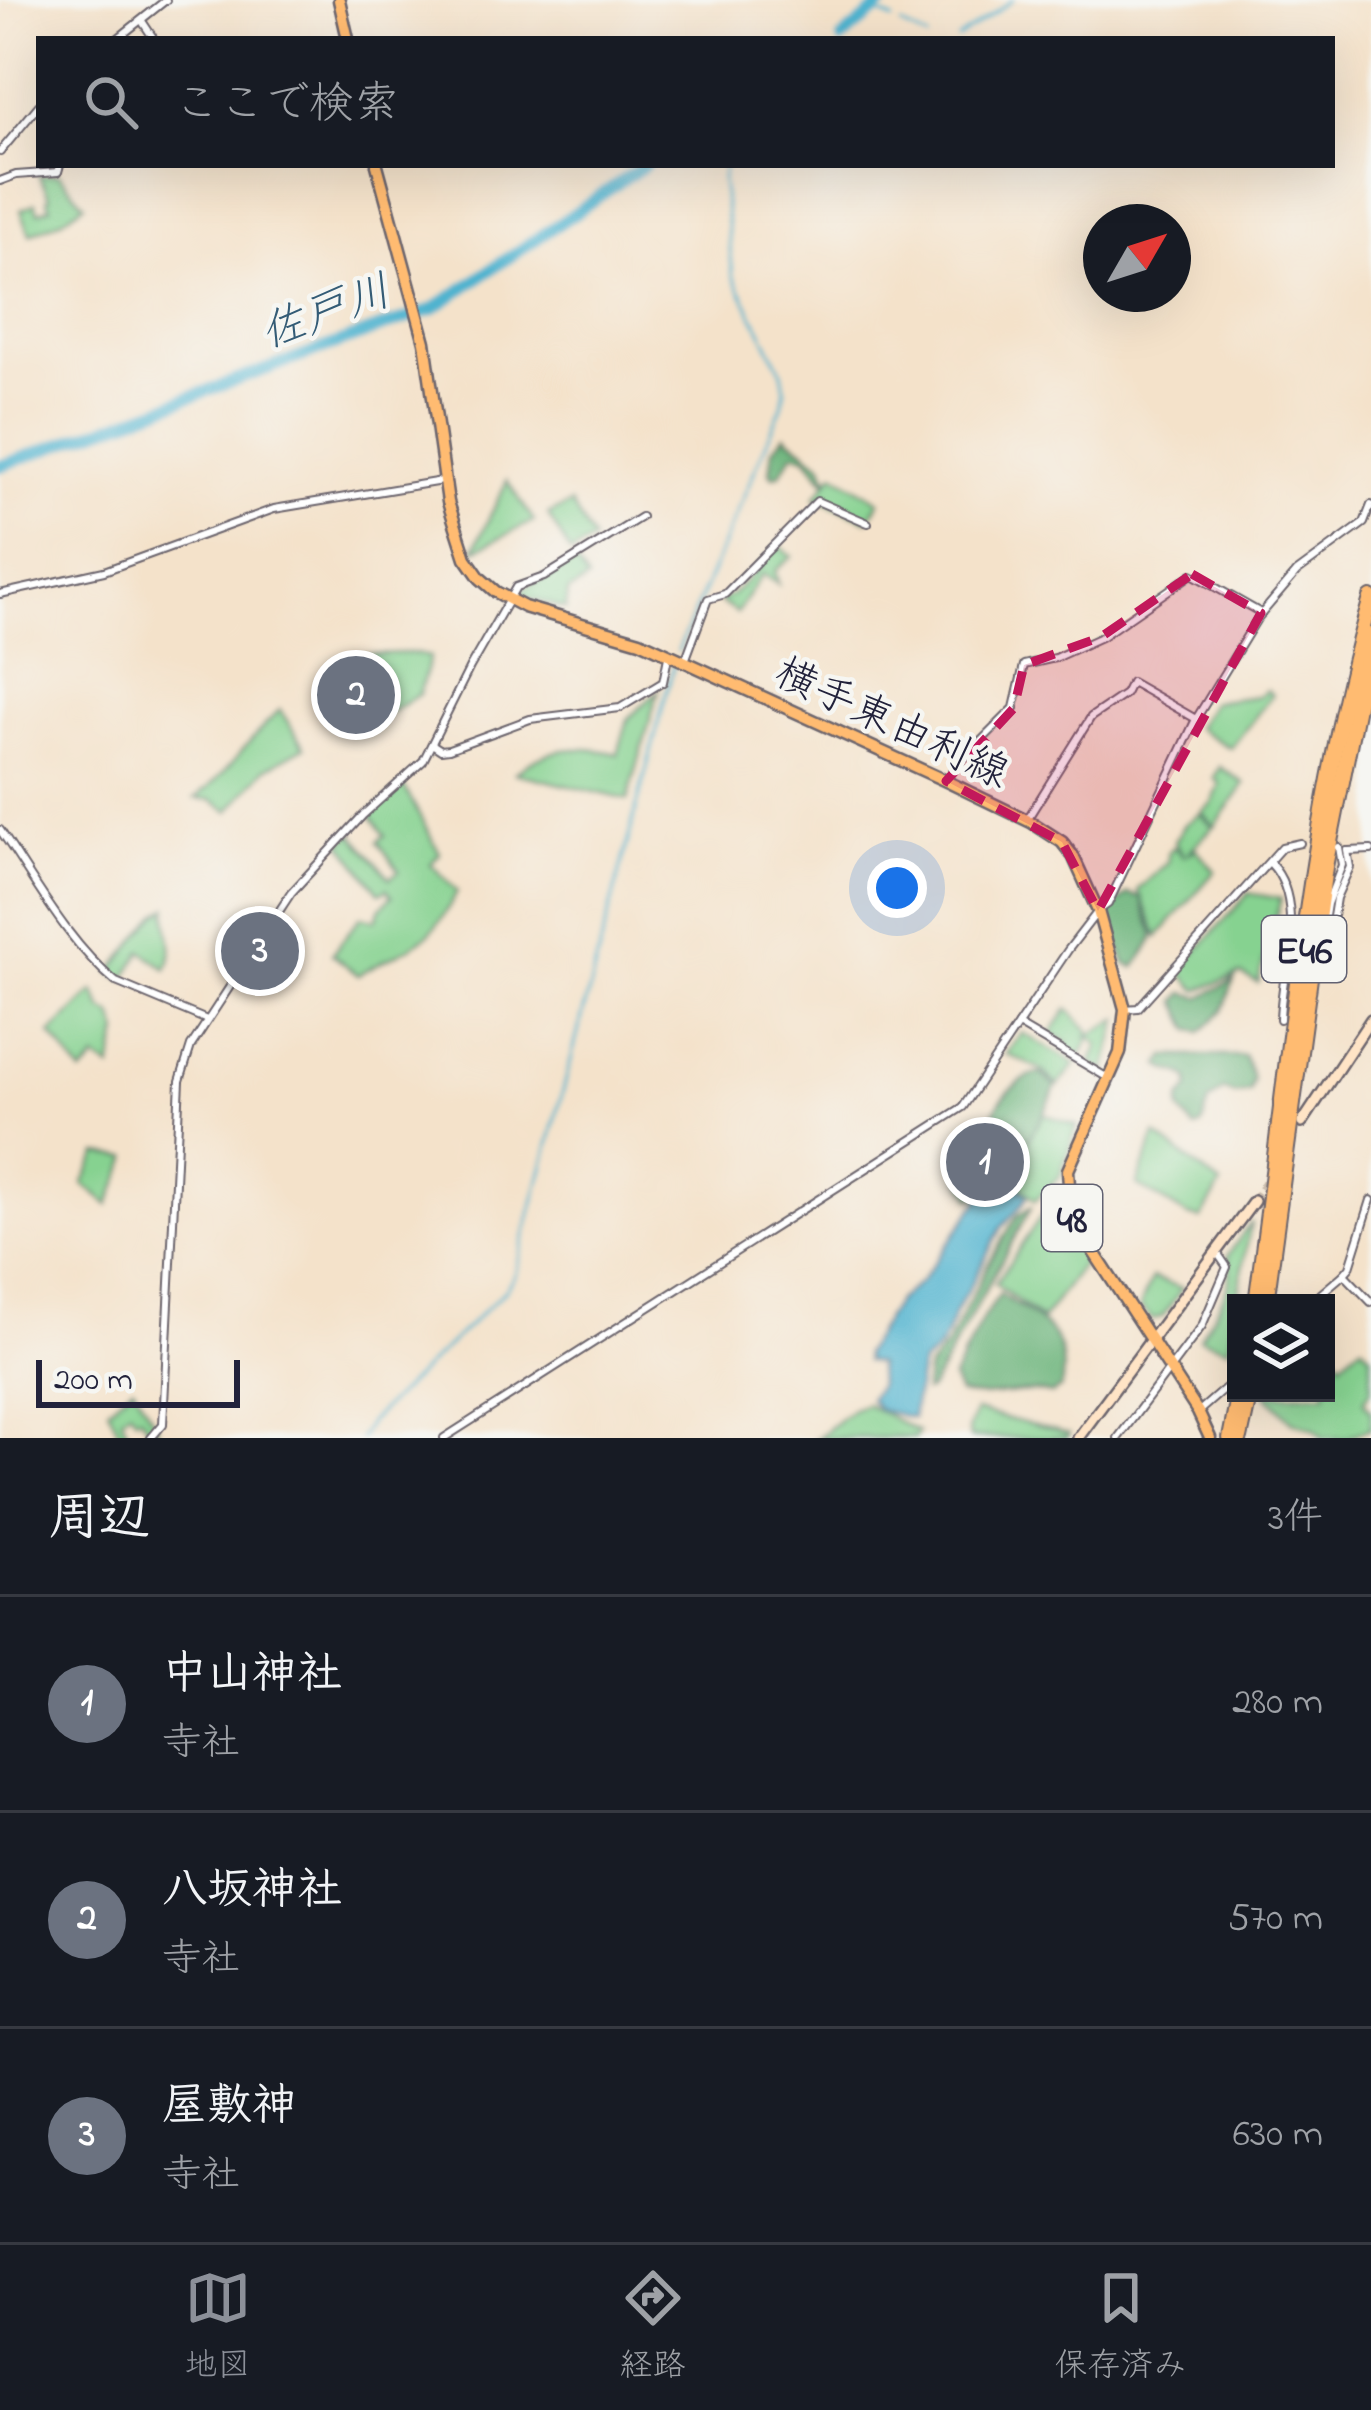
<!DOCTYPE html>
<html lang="ja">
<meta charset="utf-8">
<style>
:root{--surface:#171b24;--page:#242831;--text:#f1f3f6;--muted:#9ea1a6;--line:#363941;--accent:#8c9099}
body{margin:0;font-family:"Indie Flower","Klee One",sans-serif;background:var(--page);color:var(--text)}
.controls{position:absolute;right:36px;bottom:36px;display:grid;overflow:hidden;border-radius:0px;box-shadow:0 12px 48px #0002}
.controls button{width:108px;height:108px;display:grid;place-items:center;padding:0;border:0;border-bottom:3px solid var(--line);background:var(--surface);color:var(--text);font:60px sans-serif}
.compass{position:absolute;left:1083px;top:204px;width:108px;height:108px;border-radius:50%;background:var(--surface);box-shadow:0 12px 48px #0002;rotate:51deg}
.scale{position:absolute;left:36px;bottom:30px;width:204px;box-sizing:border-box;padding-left:12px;border:6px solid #22223b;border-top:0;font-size:33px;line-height:42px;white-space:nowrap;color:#22223b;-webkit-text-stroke:9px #f6f6f2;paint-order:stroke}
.you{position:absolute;left:897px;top:888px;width:42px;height:42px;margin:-30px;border:9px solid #fff;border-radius:50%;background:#1a73e8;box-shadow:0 0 0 18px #1a73e833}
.badge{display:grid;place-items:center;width:78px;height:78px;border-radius:50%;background:var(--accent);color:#fff;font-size:39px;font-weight:700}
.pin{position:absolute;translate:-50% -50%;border:6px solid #fff;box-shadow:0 3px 12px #0006}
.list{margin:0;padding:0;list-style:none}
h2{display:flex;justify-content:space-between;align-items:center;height:156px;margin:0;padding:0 48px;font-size:51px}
h2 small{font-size:39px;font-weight:400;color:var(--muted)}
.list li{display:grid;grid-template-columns:78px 1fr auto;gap:36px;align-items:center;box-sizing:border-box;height:216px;padding:0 48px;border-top:3px solid var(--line)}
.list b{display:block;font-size:45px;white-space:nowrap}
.list p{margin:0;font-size:39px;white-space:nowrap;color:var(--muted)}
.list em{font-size:39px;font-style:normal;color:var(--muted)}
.icon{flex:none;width:66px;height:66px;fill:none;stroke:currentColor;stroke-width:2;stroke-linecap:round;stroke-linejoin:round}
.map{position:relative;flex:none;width:1371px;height:1438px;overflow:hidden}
.search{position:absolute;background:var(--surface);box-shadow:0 12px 48px #0002;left:36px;right:36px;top:36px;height:132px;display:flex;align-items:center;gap:30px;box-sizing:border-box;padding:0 42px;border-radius:0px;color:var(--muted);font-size:45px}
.sheet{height:804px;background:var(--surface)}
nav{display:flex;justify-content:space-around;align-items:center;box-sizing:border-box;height:168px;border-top:3px solid var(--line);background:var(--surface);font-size:33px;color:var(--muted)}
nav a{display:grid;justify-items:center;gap:6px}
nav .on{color:var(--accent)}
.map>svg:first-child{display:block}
.green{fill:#86d290;stroke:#547a66;stroke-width:3}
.forest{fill:#6cb47a;stroke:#476b5a;stroke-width:3}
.water{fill:#50b3cf;stroke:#396a85;stroke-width:3}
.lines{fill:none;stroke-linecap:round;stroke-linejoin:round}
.stream{stroke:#50b3cf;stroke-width:3}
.river{stroke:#50b3cf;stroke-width:12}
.secondary-tunnel{stroke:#cabcad;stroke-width:9;stroke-dasharray:9 4.5;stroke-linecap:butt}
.minor-casing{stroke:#6c656d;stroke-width:10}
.secondary-casing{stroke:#6c656d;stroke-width:14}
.primary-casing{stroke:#6c656d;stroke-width:15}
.motorway-casing{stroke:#6c656d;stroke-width:18}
.minor{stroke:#fff;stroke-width:6}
.secondary{stroke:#ffe4c6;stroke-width:9}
.primary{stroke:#ffbb71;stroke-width:10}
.motorway{stroke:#ffbb71;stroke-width:14}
.marked{fill:#c2185b;fill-opacity:0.2;stroke:#c2185b;stroke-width:9;stroke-dasharray:24 15;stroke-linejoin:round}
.labels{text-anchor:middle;stroke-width:9;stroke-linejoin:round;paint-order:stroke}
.shield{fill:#f6f6f2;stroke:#626272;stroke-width:3}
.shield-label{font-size:39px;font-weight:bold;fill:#22223b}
.street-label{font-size:42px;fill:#22223b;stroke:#f6f6f2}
.water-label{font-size:45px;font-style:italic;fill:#345c76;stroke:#f6f6f2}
</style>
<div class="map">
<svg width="1371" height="1438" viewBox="0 0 1371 1438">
<rect width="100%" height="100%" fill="#f6f6f2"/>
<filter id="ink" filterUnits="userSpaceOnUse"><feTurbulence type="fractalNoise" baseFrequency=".00833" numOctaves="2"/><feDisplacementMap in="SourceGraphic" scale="24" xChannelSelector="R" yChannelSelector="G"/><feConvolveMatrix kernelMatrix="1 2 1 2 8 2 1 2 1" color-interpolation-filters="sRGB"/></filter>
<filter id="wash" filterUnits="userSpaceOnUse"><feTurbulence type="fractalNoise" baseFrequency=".004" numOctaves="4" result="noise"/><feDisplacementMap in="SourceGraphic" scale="48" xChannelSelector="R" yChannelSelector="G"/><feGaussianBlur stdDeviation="2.7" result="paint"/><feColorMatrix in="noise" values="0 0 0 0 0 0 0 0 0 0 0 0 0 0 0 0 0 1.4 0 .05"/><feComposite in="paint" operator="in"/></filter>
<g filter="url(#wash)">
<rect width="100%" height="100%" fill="#f4e2ca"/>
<g class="green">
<polygon points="59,174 84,204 60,221 30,234 21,210 35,203 38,212 51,207 47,200 50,197 39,176"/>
<polygon points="834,473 880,501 868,520 815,498"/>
<polygon points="507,481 534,521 473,551"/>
<polygon points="571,504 593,541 571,554 548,515"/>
<polygon points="780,545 792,556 775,571 778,584 762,574 737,613 719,602 733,594"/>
<polygon points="575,562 588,580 568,592 566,609 520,595 522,590"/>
<polygon points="411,653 430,657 419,694 382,718 345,665 363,654"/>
<polygon points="1267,690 1272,695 1231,748 1196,728 1212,702 1258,696"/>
<path d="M 658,691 L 628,800 L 515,773 C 546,746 581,745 618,754 L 628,719 Z"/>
<path d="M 280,710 L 304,747 L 265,769 L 229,811 L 212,800 L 196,798 C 229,772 249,738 280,710 Z"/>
<polygon points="1220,767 1245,784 1215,826 1201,812 1212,803 1220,784 1214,778"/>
<path d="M 403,785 L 440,853 L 431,864 L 457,891 C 430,950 408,944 358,975 L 332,954 L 361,916 L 376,920 L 381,907 L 392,896 L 387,889 L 380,893 L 376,888 L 342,843 L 352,833 L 390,878 L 399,871 L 378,842 L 385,835 L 370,814 Z"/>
<polygon points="1200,814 1213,827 1187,854 1196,849 1215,871 1158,937 1138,890 1168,862 1168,852 1174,847 1185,857 1175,842 1185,824"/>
<polygon points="1249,893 1281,899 1258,983 1241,974 1198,990 1179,971"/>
<path d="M 168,908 C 165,931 178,945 167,969 L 142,951 L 124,980 L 111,972 L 157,914 Z"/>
<polygon points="94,991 103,1010 113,1015 119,1033 111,1069 96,1059 82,1074 51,1034"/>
<polygon points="1068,1009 1090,1031 1088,1036 1119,1019 1106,1071 1091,1064 1099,1045 1091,1037 1080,1057 1065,1049 1068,1042 1051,1033"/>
<polygon points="1022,1033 1076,1064 1058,1086 1042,1070 1006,1054"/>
<polygon points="1044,1114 1077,1126 1060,1176 1035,1200 1002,1169 1015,1159"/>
<polygon points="1156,1135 1221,1185 1201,1219 1188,1216 1137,1185"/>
<polygon points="98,1154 129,1157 109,1205 83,1184"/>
<polygon points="1057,1193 1064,1222 1085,1261 1042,1320 995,1284"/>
<path d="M 1251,1222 L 1229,1348 L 1200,1338 C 1213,1314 1238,1283 1228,1255 Z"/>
<polygon points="1152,1278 1182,1288 1163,1316 1153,1320 1140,1307"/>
<polygon points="1326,1345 1341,1362 1362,1345 1371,1355 1371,1389 1364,1401 1371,1412 1371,1428 1346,1438 1323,1438 1315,1429 1292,1421 1266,1394 1326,1393"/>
<polygon points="133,1386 158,1428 151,1433 140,1416 136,1418 130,1410 122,1417 128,1434 122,1438 108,1408"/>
<polygon points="866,1404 918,1432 915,1438 817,1438 852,1409"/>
<polygon points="975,1411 1069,1434 1067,1438 970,1438 968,1430"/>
</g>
<g class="forest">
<polygon points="785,435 821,463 828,477 826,481 806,457 794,453 779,475 773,476 770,472 773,449"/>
<path d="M 1128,894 L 1142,898 C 1149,942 1169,922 1135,967 L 1126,964 L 1107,916 L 1110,909 Z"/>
<polygon points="1234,980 1223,1011 1201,1032 1191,1030 1177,1001 1184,993 1201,997"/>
<path d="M 1166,1056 L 1244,1056 L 1253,1079 L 1250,1092 L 1236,1095 L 1223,1090 L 1209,1102 L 1202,1125 L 1195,1129 L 1180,1111 L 1180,1100 L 1190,1088 L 1189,1079 C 1180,1071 1168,1073 1160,1065 Z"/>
<path d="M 1040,1073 L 1056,1086 C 1047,1109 1033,1135 1017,1153 C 1003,1169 990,1178 979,1196 L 972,1198 L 960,1177 L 970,1144 C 976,1140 983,1137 988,1133 C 998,1123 991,1126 994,1113 C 999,1097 1025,1075 1040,1073 Z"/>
<polygon points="1032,1206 930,1390 924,1392 928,1368 948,1344 988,1264 1017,1216"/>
<path d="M 1000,1294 C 1041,1322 1071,1333 1061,1388 L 1052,1394 C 1020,1387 991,1401 959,1394 L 952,1379 L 984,1316 Z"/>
</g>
<path class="water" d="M 1000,1172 L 1027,1195 C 1022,1210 1008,1216 1001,1229 C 987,1253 975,1279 962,1300 C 945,1327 950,1346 921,1364 L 912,1418 L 879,1410 L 869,1398 L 878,1386 L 877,1364 L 865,1361 L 864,1353 L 897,1301 L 920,1282 Z"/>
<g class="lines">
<g class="stream">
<polyline points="876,12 893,20"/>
<polyline points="902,25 928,39"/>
<polyline points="958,39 1013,0"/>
<polyline points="678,651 782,406 785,389 782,372 733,275 722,180 724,165"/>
<polyline points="360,1438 369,1422 504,1291 515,1275 675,660"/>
</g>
<g class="river">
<polyline points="842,39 888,0"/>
<polyline points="0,466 433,309 645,165"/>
</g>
</g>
</g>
<g filter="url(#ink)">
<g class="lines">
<polyline class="secondary-tunnel" points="1254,1201 1270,1175"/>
<g class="minor-casing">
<g id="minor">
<polyline points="142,21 154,39"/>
<polyline points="117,39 166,0"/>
<polyline points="0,152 39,105"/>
<polyline points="0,181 16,175 58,172 60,165"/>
<polyline points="0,594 104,571 274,509 442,481"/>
<polyline points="685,661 708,599 725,594 817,501 868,523"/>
<polyline points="432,744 441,750 449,749 530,719 620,708 663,682 668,657"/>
<polyline points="947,780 957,765 1014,708 1024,665 1055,658 1101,637 1192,574 1261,613"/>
<polyline points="1028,818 1091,717 1125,694 1131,682 1196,719"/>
<path d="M 0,830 C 35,881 68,943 116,982 L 207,1020"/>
<polyline points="1348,851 1371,850"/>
<path d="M 1271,864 C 1307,903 1281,971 1280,1019"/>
<polyline points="1319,953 1327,904 1342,865 1339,847"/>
<polyline points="1324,972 1336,898 1350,867 1347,851"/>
<polyline points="1125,1009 1138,1008 1282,847 1300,843"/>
<polyline points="1018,1025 1108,1078"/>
<polyline points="1344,1274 1350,1267 1371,1200"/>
<polyline points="1310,1303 1344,1274 1371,1302"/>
<polyline points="1198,1412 1229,1385"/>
<polyline points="151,1438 163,1424 180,1081 191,1046 291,893 363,815 423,761 470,667 516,587 544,577 641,517"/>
<polyline points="444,1438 963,1107 1068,950 1098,911 1108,904 1196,719 1257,619 1297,572 1364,523 1371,505"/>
<polyline points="1118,1438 1202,1326 1227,1267 1218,1254"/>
</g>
</g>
<g class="secondary-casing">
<g id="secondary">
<polyline points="1302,1123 1371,1019"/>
<polyline points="1078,1438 1254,1201"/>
</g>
</g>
<g class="primary-casing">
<g id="primary">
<polyline points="339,0 348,39"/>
<polyline points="377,165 425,342 448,502 466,558 480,578 496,592 524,607 640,641 946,781 1031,822 1062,842 1073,856 1098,911 1125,1009 1120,1053 1068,1170 1071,1217 1198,1412 1210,1438"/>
</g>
</g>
<g class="motorway-casing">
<g id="motorway">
<path d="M 1256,1303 C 1289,1068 1306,827 1371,598"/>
<polyline points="1266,1303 1325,867 1371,636"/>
<polyline points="1230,1438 1239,1393"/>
<polyline points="1240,1438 1250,1393"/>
</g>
</g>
<use href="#minor" class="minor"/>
<use href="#secondary" class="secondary"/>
<use href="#primary" class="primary"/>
<use href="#motorway" class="motorway"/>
</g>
</g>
<path class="marked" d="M 1192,574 L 1261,613 L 1098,911 L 1062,842 L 946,781 L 1014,708 L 1024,665 L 1101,637 Z"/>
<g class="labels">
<g class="shield">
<rect x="1262" y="916" width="84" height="66" rx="9"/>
<rect x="1042" y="1185" width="60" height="66" rx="9"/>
</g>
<g class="shield-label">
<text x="1304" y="963">E46</text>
<text x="1072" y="1232">48</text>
</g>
<g class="street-label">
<text transform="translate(893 721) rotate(25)" y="15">横手東由利線</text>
</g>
<g class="water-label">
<text transform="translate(325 310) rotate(-20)" y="16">佐戸川</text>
</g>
</g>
</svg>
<div class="controls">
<button><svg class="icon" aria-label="layers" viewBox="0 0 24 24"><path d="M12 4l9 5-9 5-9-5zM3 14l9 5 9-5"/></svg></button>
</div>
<svg class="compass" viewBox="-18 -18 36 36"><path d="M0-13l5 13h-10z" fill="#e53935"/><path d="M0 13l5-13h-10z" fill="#9ea1a6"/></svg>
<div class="scale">200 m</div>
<div class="you"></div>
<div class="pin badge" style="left:985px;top:1162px;background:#6b7280">1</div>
<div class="pin badge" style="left:356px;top:695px;background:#6b7280">2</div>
<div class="pin badge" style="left:260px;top:951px;background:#6b7280">3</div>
<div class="search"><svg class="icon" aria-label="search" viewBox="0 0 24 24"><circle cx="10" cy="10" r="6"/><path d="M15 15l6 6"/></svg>ここで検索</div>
</div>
<section class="sheet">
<h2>周辺<small>3件</small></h2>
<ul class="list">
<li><span class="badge" style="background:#6b7280">1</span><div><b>中山神社</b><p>寺社</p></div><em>280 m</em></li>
<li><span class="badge" style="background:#6b7280">2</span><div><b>八坂神社</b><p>寺社</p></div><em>570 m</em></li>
<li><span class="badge" style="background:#6b7280">3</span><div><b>屋敷神</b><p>寺社</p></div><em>630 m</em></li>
</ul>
</section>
<nav>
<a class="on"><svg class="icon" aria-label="map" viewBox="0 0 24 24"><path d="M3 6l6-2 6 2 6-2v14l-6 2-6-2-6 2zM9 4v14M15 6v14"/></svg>地図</a>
<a><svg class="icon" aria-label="directions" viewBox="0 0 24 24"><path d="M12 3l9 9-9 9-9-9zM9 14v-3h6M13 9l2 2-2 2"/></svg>経路</a>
<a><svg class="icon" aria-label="saved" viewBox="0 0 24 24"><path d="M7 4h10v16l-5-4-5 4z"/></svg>保存済み</a>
</nav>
